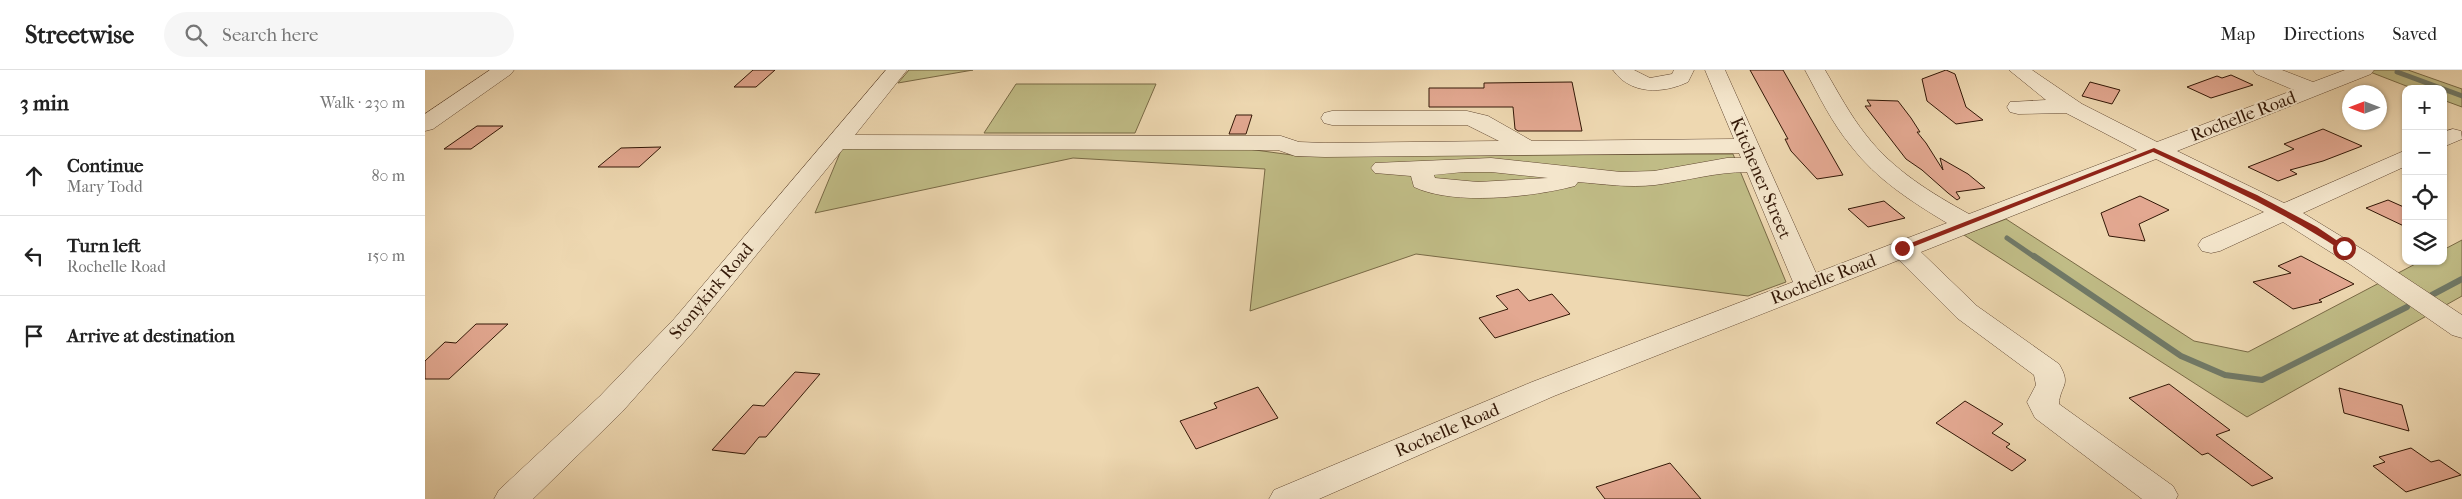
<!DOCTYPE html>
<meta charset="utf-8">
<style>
:root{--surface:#fff;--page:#f6f6f6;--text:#222;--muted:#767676;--line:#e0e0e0}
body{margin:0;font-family:"IM FELL French Canon",serif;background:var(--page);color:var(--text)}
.controls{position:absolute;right:15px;top:15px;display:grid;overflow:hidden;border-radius:10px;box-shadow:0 1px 4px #0004}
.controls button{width:45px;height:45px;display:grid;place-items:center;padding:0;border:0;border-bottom:1px solid var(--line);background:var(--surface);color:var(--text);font:25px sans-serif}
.compass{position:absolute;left:1917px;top:15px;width:45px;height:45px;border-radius:50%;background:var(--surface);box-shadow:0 1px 4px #0004;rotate:270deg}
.stop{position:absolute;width:15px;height:15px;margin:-11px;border:4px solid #8f2418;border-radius:50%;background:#fff}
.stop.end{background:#8f2418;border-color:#fff;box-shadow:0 1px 5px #0008}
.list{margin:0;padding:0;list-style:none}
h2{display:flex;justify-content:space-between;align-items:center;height:65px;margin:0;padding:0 20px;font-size:21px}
h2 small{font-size:16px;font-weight:400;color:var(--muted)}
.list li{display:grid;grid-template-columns:32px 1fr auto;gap:15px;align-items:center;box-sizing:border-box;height:80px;padding:0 20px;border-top:1px solid var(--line)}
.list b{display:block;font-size:19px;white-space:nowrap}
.list p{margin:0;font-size:16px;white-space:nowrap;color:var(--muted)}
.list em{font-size:16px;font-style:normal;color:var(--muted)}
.icon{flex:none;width:28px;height:28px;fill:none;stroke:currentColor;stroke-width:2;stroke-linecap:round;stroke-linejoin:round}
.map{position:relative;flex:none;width:2037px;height:429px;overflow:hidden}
header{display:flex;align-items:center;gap:30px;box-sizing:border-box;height:70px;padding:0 25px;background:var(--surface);border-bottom:1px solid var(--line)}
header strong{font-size:24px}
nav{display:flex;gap:28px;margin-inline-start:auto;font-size:18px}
.search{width:350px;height:45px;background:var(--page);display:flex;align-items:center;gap:12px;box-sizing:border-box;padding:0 18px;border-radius:28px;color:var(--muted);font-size:19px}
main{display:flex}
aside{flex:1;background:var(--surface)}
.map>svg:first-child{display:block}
.green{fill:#c0bc86;stroke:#796a46}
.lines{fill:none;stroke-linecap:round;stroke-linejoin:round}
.stream-far1{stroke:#707967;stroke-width:5}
.stream{stroke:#707967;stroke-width:6}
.building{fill:#e3a891;stroke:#321706}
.minor-casing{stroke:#614731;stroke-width:1}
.minor{fill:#f4e6cc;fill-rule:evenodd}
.route{fill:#8f2418}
.labels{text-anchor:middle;stroke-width:4;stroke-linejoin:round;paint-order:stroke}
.street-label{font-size:18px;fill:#321706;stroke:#f4e6cc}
</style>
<header>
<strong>Streetwise</strong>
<div class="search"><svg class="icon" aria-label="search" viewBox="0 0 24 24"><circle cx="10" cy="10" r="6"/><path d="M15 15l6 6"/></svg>Search here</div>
<nav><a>Map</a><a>Directions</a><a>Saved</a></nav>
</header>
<main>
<aside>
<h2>3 min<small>Walk · 230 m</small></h2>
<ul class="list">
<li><svg class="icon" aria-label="ahead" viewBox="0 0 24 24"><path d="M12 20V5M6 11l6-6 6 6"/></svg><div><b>Continue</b><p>Mary Todd</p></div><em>80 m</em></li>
<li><svg class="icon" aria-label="left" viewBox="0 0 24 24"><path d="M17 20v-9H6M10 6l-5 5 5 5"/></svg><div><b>Turn left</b><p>Rochelle Road</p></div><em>150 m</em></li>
<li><svg class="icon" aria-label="arrive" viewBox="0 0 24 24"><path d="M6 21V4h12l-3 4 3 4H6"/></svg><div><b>Arrive at destination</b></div></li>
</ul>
</aside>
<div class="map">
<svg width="2037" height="429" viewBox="0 0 2037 429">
<rect width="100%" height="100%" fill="#eed8b1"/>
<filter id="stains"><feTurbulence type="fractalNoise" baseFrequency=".004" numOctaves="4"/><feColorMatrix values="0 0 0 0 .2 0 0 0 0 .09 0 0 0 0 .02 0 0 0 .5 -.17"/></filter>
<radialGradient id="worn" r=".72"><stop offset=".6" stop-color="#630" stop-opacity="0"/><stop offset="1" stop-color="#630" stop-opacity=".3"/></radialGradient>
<g class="green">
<polygon points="484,0 548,0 473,13"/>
<polygon points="1940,0 1983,0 2037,19 2037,37 2018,30 2018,19 1989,19"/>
<polygon points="591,14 731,14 710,63 559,63"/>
<polygon points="417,78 823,79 874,86 1308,84 1361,212 1323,226 991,184 825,241 840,99 648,88 390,143"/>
<polygon points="1581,149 1769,271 1823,282 1996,191 2018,191 2018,180 2037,170 2037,226 1822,347 1539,165"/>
</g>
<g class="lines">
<g class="stream-far1">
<polyline points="1972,2 2037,26"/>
<polyline points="1582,168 1611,188"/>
</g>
<g class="stream">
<polyline points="1609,186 1756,286 1800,305 1837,310 1982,237"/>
<polyline points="2005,226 2037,209"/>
</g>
</g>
<g class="building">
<polygon points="328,0 350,0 331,17 309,17"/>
<polygon points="1325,0 1358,0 1418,105 1392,109 1366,81 1360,69 1363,69"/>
<polygon points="1521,0 1530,4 1541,37 1558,50 1531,54 1502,31 1497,9"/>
<polygon points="1806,5 1828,15 1786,28 1762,17 1792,6 1797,8"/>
<polygon points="1147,12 1157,61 1093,61 1090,59 1088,37 1004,37 1004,18 1059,18 1059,13"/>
<polygon points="1665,12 1695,20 1687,34 1657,26"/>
<polygon points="1442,30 1473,31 1486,48 1495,62 1492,62 1501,73 1518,100 1515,88 1543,104 1560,118 1531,122 1535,128 1532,130 1523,123 1497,100 1481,89 1440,36 1446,36"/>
<polygon points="811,45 827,45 821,64 804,64"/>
<polygon points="52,56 78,56 46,79 19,79"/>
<polygon points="1898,59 1937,76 1898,91 1865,100 1872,104 1853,111 1823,97 1869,79 1859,74"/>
<polygon points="236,77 214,97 173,97 196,78"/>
<polygon points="1715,126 1744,140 1714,154 1720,171 1684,166 1676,143"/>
<polygon points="1963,130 1981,138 1981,157 1941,138"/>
<polygon points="1459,131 1480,148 1443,157 1423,139"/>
<polygon points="1876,186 1929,214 1894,230 1897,232 1868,239 1828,212 1866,203 1853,196"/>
<polygon points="1093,219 1104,231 1127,224 1145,244 1070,268 1054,248 1083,239 1071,226"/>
<polygon points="51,254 83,254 24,309 0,309 0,291 20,272 31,273"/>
<polygon points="370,302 395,304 341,367 334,367 320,384 287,380 328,335 339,336"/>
<polygon points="1744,314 1805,360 1791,365 1848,408 1827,416 1783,383 1777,385 1704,328"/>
<polygon points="833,317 853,348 771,379 755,351 792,338 789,333"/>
<polygon points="1914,318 1977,335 1984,361 1919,343"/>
<polygon points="1540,331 1578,354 1567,363 1585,374 1581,377 1601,390 1587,401 1511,353"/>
<polygon points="1986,378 2006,392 2014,390 2036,405 1981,422 1948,396 1960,392 1954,387"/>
<polygon points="1245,393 1276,429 1180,429 1171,417"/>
</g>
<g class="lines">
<g class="minor-casing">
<g id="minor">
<polygon points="65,0 89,0 86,4 8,59 0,61 0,44"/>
<path d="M 461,0 L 482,0 L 430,65 L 856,66 L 874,72 L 900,73 L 1074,71 L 1042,55 L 907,55 L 899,53 L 896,48 L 899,43 L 907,41 L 1042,41 L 1063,46 L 1107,71 L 1309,69 L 1280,0 L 1300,0 L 1391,203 L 1522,153 C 1487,132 1451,109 1426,76 C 1407,53 1394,26 1380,0 L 1400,0 C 1413,22 1425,45 1441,65 C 1468,100 1506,123 1544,144 L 1712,80 L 1641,43 L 1593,44 L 1585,42 L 1582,37 L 1585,32 L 1621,30 L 1584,0 L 1607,0 L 1657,34 L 1732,72 L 1869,20 L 1831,4 L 1828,0 L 1857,0 L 1888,12 L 1920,0 L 1949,0 L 1946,4 L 1752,81 L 1859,133 L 1981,80 L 1981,96 L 1878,143 L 1945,184 L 2037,245 L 2037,268 L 2027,265 L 1926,195 L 1858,152 L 1795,181 L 1786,183 L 1777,181 L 1773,175 L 1777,169 L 1839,142 L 1731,89 L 1496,182 L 1552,236 L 1634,294 C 1647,316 1635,315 1634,334 L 1748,416 L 1753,425 L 1751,429 L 1717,429 L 1610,348 L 1602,332 L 1611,315 L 1609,305 L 1532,248 L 1474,190 L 1129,326 L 894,429 L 844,429 L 849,420 L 1107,312 L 1368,212 L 1322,102 C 1291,102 1261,111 1230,115 C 1204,118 1178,114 1153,112 L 1150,116 C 1108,127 1029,136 989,117 L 986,106 L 950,103 L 946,98 L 950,93 L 1066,88 L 1196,102 L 1229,101 L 1302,88 L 1316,88 L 1314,83 L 900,87 L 870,86 L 853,80 L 418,79 L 269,261 L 197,342 L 108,429 L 69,429 L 74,420 L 175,326 L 249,249 ZM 1039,102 L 1066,102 L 1123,108 L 1053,112 L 1010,108 L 1009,105 Z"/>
<path d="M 1188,0 L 1209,0 L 1225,8 L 1247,4 L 1249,0 L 1269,0 L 1263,12 C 1238,24 1205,25 1188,0 Z"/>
<polygon points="2028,59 2036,61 2037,69 2018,77 2018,62"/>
</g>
</g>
<use href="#minor" class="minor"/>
</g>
<path class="route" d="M 1729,78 L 1832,125 L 1892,157 L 1923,178 L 1916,180 C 1857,141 1793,112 1728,82 L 1480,180 L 1473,178 Z"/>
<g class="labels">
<g class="street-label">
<text transform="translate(1818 46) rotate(-21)" y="6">Rochelle Road</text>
<text transform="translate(1336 108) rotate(67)" y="6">Kitchener Street</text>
<text transform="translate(1398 209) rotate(-21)" y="6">Rochelle Road</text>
<text transform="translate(286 221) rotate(-50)" y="6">Stonykirk Road</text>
<text transform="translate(1022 360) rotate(-23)" y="6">Rochelle Road</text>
</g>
</g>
<rect width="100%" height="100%" filter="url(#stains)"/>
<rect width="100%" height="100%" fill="url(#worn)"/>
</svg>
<div class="controls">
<button>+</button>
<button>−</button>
<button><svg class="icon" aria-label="locate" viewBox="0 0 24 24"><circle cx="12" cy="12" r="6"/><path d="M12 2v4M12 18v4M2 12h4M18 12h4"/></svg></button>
<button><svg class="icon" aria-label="layers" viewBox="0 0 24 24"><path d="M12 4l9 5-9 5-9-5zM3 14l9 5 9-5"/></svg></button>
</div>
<svg class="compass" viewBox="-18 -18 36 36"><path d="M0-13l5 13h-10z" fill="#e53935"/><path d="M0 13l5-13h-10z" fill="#767676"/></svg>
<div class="stop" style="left:1919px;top:178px"></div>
<div class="stop end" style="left:1477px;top:178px"></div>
</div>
</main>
